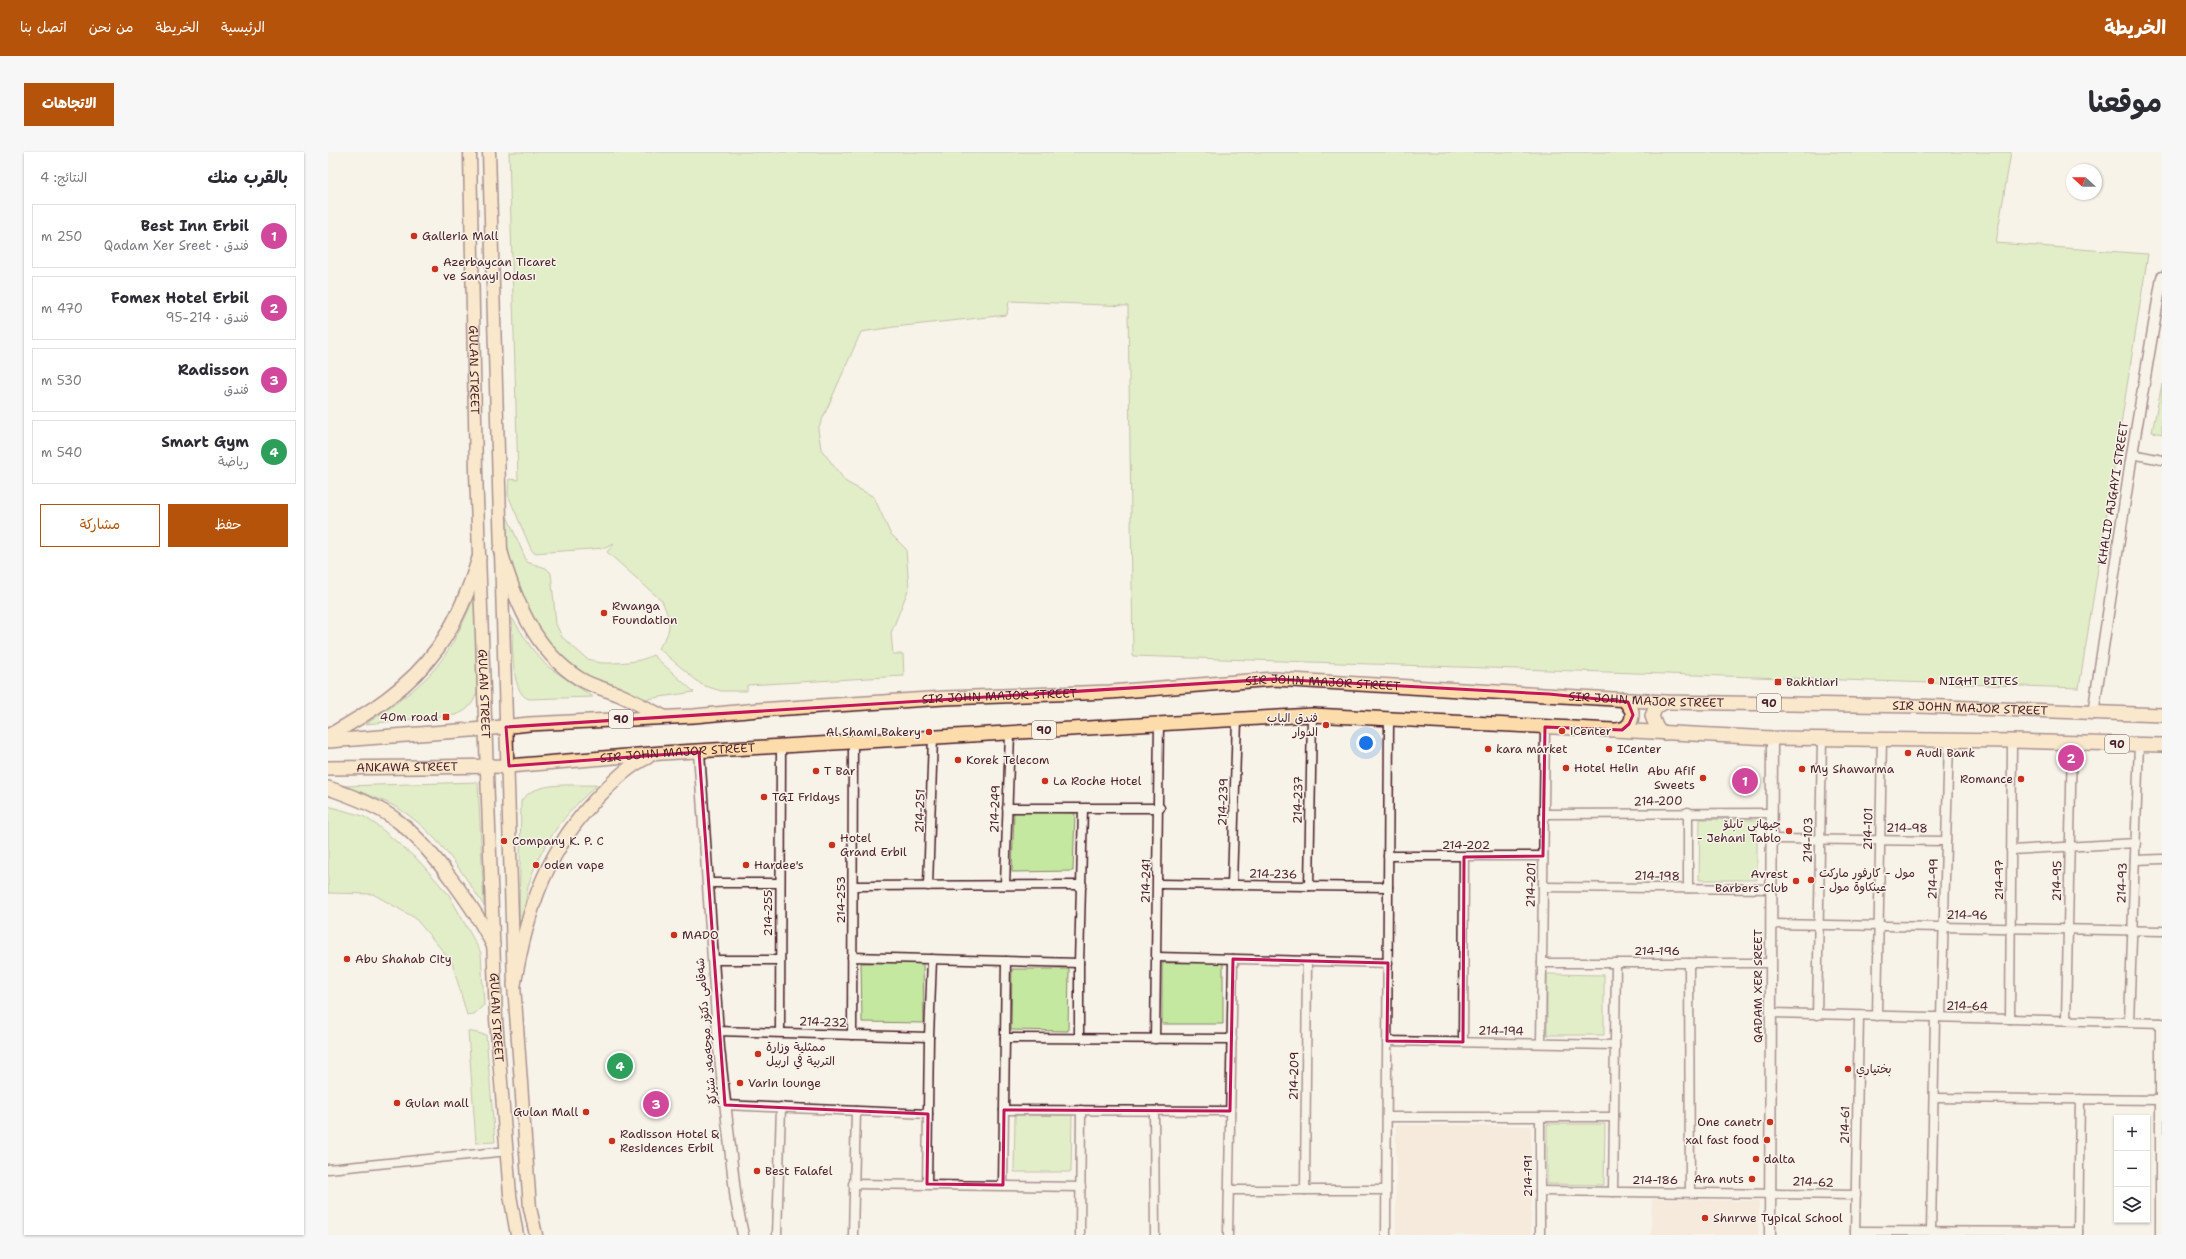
<!DOCTYPE html>
<html lang="ar">
<meta charset="utf-8">
<style>
:root{--surface:#fff;--page:#f7f7f7;--text:#2b2b33;--muted:#7c7c81;--line:#e1e1e2;--accent:#b45309}
body{margin:0;font-family:"Shantell Sans","Playpen Sans Arabic",sans-serif;background:var(--page);color:var(--text);direction:rtl}
.controls{position:absolute;right:12px;bottom:12px;display:grid;overflow:hidden;border-radius:0px;box-shadow:0 1px 3px #0004}
.controls button{width:36px;height:36px;display:grid;place-items:center;padding:0;border:0;border-bottom:1px solid var(--line);background:var(--surface);color:var(--text);font:20px sans-serif}
.compass{position:absolute;left:1738px;top:12px;width:36px;height:36px;border-radius:50%;background:var(--surface);box-shadow:0 1px 3px #0004;rotate:291deg}
.you{position:absolute;left:1038px;top:591px;width:14px;height:14px;margin:-10px;border:3px solid #fff;border-radius:50%;background:#1a73e8;box-shadow:0 0 0 6px #1a73e833}
.badge{display:grid;place-items:center;width:26px;height:26px;border-radius:50%;background:var(--accent);color:#fff;font-size:13px;font-weight:700}
.pin{position:absolute;translate:-50% -50%;border:2px solid #fff;box-shadow:0 1px 4px #0006}
.list{margin:0;padding:0;list-style:none}
h2{display:flex;justify-content:space-between;align-items:center;height:52px;margin:0;padding:0 16px;font-size:17px}
h2 small{font-size:13px;font-weight:400;color:var(--muted)}
.list li{display:grid;grid-template-columns:26px 1fr auto;gap:12px;align-items:center;box-sizing:border-box;height:64px;margin:0 8px 8px;padding:0 8px;border:1px solid var(--line);border-radius:0px}
.list b{display:block;font-size:15px;white-space:nowrap}
.list p{margin:0;font-size:13px;white-space:nowrap;color:var(--muted)}
.list em{font-size:13px;font-style:normal;color:var(--muted)}
.actions{display:flex;gap:8px;padding:12px 16px}
.actions a{flex:1;padding:9px 0;border:1px solid var(--accent);border-radius:0px;text-align:center;font-size:14px;color:var(--accent)}
.actions .main{background:var(--accent);color:#fff}
.icon{flex:none;width:22px;height:22px;fill:none;stroke:currentColor;stroke-width:2;stroke-linecap:round;stroke-linejoin:round}
.map{position:relative;flex:none;width:1834px;height:1083px;overflow:hidden;direction:ltr;border-radius:0px}
header{display:flex;align-items:center;gap:24px;box-sizing:border-box;height:56px;padding:0 20px;background:var(--accent);color:#fff}
header strong{font-size:19px}
nav{display:flex;gap:22px;margin-inline-start:auto;font-size:14px}
.intro{display:flex;align-items:center;justify-content:space-between;box-sizing:border-box;height:96px;padding:0 24px}
h1{margin:0;font-size:28px}
.button{padding:10px 18px;border-radius:0px;background:var(--accent);color:#fff;font-size:14px;font-weight:700}
main{display:flex;gap:24px;padding:0 24px}
aside{flex:1;background:var(--surface);border-radius:0px;box-shadow:0 1px 3px #0004}
.map>svg:first-child{display:block}
.built{fill:#f1dfcf}
.green{fill:#c5e8a1;stroke:#888466}
.lines{fill:none;stroke-linecap:round;stroke-linejoin:round}
.minor-casing{stroke:#4a1f2b;stroke-width:11}
.tertiary-casing{stroke:#4a1f2b;stroke-width:13}
.primary-casing{stroke:#4a1f2b;stroke-width:15}
.trunk-casing{stroke:#4a1f2b;stroke-width:16}
.minor{stroke:#f7f3e8;stroke-width:8}
.tertiary{stroke:#f7f3e8;stroke-width:10}
.primary{stroke:#fddcac;stroke-width:12}
.trunk{stroke:#fddcac;stroke-width:13}
.marked{fill:none;stroke:#c2185b;stroke-width:3;stroke-linejoin:round}
.poi-dot{fill:#c8321e;stroke:#f7f3e8;stroke-width:1.5}
.labels{text-anchor:middle;stroke-width:3;stroke-linejoin:round;paint-order:stroke}
.shield{fill:#f7f3e8;stroke:#7e5f64;stroke-width:1}
.shield-label{font-size:11px;font-weight:bold;fill:#4a1f2b}
.poi-label{font-size:12px;fill:#4a1f2b;stroke:#f7f3e8;text-anchor:start}
.street-label{font-size:12px;fill:#4a1f2b;stroke:#f7f3e8}
</style>
<header>
<strong>الخريطة</strong>
<nav><a>الرئيسية</a><a>الخريطة</a><a>من نحن</a><a>اتصل بنا</a></nav>
</header>
<div class="intro"><h1>موقعنا</h1><a class="button">الاتجاهات</a></div>
<main>
<div class="map">
<svg width="1834" height="1083" viewBox="0 0 1834 1083">
<rect width="100%" height="100%" fill="#f7f3e8"/>
<filter id="ink" filterUnits="userSpaceOnUse"><feTurbulence type="fractalNoise" baseFrequency=".025" numOctaves="2"/><feDisplacementMap in="SourceGraphic" scale="8" xChannelSelector="R" yChannelSelector="G"/><feConvolveMatrix kernelMatrix="1 2 1 2 8 2 1 2 1" color-interpolation-filters="sRGB"/></filter>
<g filter="url(#ink)">
<g class="built">
<polygon points="1068,973 1203,974 1203,1083 1068,1083"/>
<polygon points="1324,1047 1431,1049 1430,1083 1323,1083"/>
</g>
<g class="green">
<path d="M 181,0 L 1683,0 L 1668,91 L 1820,102 L 1751,536 L 805,504 L 800,154 L 681,149 L 679,163 L 566,175 L 533,180 L 490,277 L 493,297 L 518,330 L 546,345 L 562,381 L 578,397 L 581,436 L 563,481 L 565,502 L 575,502 L 576,524 L 419,533 L 419,539 L 393,539 L 374,533 L 330,496 C 345,479 343,469 334,449 L 279,400 L 286,392 L 277,396 L 206,401 L 203,397 L 180,343 L 181,327 L 190,328 Z"/>
<polygon points="1834,232 1834,282 1824,280"/>
<path d="M 179,364 L 199,410 L 218,416 L 223,421 L 228,472 L 234,485 L 259,507 C 265,507 268,511 274,511 C 290,511 311,511 325,503 L 366,540 L 312,548 L 256,522 L 222,495 L 201,462 L 179,410 Z"/>
<path d="M 147,444 L 149,541 C 144,553 140,559 127,563 L 38,572 C 62,555 90,538 109,514 C 126,493 136,468 147,444 Z"/>
<path d="M 184,466 L 205,498 L 219,514 L 265,545 L 201,547 C 181,542 185,484 184,466 Z"/>
<path d="M 150,630 L 156,754 C 132,716 101,669 58,650 C 44,644 29,639 15,634 Z"/>
<path d="M 269,633 C 238,660 211,694 200,735 C 198,745 197,755 195,765 L 191,769 L 193,649 C 208,628 245,634 269,633 Z"/>
<polygon points="0,654 35,664 50,674 91,709 121,743 153,801 156,853 146,862 139,863 124,810 87,766 45,742 0,741"/>
<polygon points="686,659 747,661 745,719 684,720"/>
<polygon points="1372,667 1429,668 1429,728 1371,728"/>
<polygon points="595,810 596,871 534,870 533,811"/>
<polygon points="895,810 895,872 834,872 834,811"/>
<polygon points="684,817 741,817 740,879 683,878"/>
<polygon points="1219,822 1276,823 1276,883 1219,883"/>
<polygon points="140,879 158,883 167,990 148,991"/>
<polygon points="687,963 744,963 743,1020 686,1020"/>
<polygon points="1219,972 1277,972 1276,1033 1219,1032"/>
</g>
<g class="lines">
<g class="minor-casing">
<g id="minor">
<polyline points="1804,302 1834,308"/>
<polyline points="679,656 832,656"/>
<polyline points="1216,662 1444,661"/>
<polyline points="1444,687 1618,689"/>
<polyline points="1683,698 1808,691"/>
<polyline points="1060,704 1215,704"/>
<polyline points="1807,708 1834,707"/>
<polyline points="381,731 452,731"/>
<polyline points="830,732 1060,735"/>
<polyline points="677,733 682,580"/>
<polyline points="904,733 909,567"/>
<polyline points="525,734 754,733"/>
<polyline points="600,734 605,585"/>
<polyline points="981,734 984,563"/>
<polyline points="1215,735 1444,737"/>
<polyline points="1360,736 1360,660"/>
<polyline points="1444,772 1834,779"/>
<polyline points="524,805 751,811"/>
<polyline points="829,805 1060,811"/>
<polyline points="385,808 452,808"/>
<polyline points="1214,811 1443,811"/>
<polyline points="1361,811 1362,1040"/>
<polyline points="1443,861 1834,871"/>
<polyline points="1489,863 1494,587"/>
<polyline points="1549,864 1554,587"/>
<polyline points="1613,865 1621,589"/>
<polyline points="1682,867 1684,589"/>
<polyline points="1738,868 1744,591"/>
<polyline points="1801,870 1811,592"/>
<polyline points="389,879 601,885"/>
<polyline points="452,880 453,594"/>
<polyline points="524,883 525,590"/>
<polyline points="677,886 904,887"/>
<polyline points="751,886 751,811 755,657"/>
<polyline points="827,887 831,572"/>
<polyline points="1059,889 1287,893"/>
<polyline points="1135,890 1136,705"/>
<polyline points="1213,891 1217,575"/>
<polyline points="1606,946 1834,948"/>
<polyline points="397,953 600,962"/>
<polyline points="676,958 902,959"/>
<polyline points="826,959 827,1083"/>
<polyline points="1059,965 1286,965"/>
<polyline points="0,1017 180,999"/>
<polyline points="525,1032 753,1035"/>
<polyline points="599,1032 601,885 604,807"/>
<polyline points="675,1033 678,809"/>
<polyline points="901,1038 1058,1038"/>
<polyline points="977,1038 979,809"/>
<polyline points="1212,1039 1528,1043"/>
<polyline points="1285,1040 1288,811"/>
<polyline points="1527,1079 1750,1080"/>
<polyline points="1603,1079 1607,865"/>
<polyline points="449,1083 453,955"/>
<polyline points="525,1083 528,959"/>
<polyline points="752,1083 753,958"/>
<polyline points="900,1083 905,807"/>
<polyline points="1058,1083 1061,568"/>
<polyline points="1212,1083 1212,965"/>
<polyline points="1527,1083 1531,864"/>
<polyline points="1750,1083 1752,947"/>
<polyline points="1832,1083 1832,871"/>
</g>
</g>
<g class="tertiary-casing">
<g id="tertiary">
<polyline points="1765,562 1804,302 1834,125"/>
<polyline points="371,600 391,896 408,1049 415,1083"/>
<polyline points="1442,1083 1444,586"/>
</g>
</g>
<g class="primary-casing">
<g id="primary">
<path id="s1" d="M 142,0 L 148,320 L 168,867 L 182,1043 L 189,1083"/>
<polyline points="161,0 186,833 202,1056 208,1083"/>
</g>
</g>
<g class="trunk-casing">
<g id="trunk">
<path d="M 172,397 C 186,446 206,499 252,527 C 265,535 278,537 292,543 C 306,549 321,558 336,565"/>
<path d="M 1289,578 C 1300,577 1305,570 1304,559 L 1296,547"/>
<polyline points="1337,581 1329,577 1324,564 1328,555 1337,550"/>
<path d="M 0,584 C 40,562 82,535 109,497 C 129,470 141,438 151,406"/>
<path id="s2" d="M 0,589 L 156,577 L 201,572 L 366,564 L 430,558 L 617,546 L 782,540 L 946,527 L 1337,550 L 1590,554 L 1834,563"/>
<path id="s3" d="M 0,616 L 181,614 L 334,601 L 984,563 L 1444,586 L 1684,589 L 1834,593"/>
<path d="M 0,636 C 24,644 51,654 71,670 C 103,695 147,756 165,793"/>
<path d="M 186,833 C 199,757 219,695 275,640 C 288,627 302,613 320,605"/>
</g>
</g>
<use href="#minor" class="minor"/>
<use href="#tertiary" class="tertiary"/>
<use href="#primary" class="primary"/>
<use href="#trunk" class="trunk"/>
</g>
</g>
<path d="M0 0H1834V1083H0ZM 946,527 L 1221,542 L 1300,550 L 1305,563 L 1301,572 L 1294,578 L 1217,575 L 1215,704 L 1136,705 L 1135,890 L 1059,889 L 1060,811 L 905,807 L 902,959 L 676,958 L 675,1033 L 599,1032 L 600,962 L 397,953 L 371,600 L 181,614 L 178,575 Z" fill="#f7f3e8" fill-opacity=".55" fill-rule="evenodd"/>
<path class="marked" d="M 946,527 L 1221,542 L 1300,550 L 1305,563 L 1301,572 L 1294,578 L 1217,575 L 1215,704 L 1136,705 L 1135,890 L 1059,889 L 1060,811 L 905,807 L 902,959 L 676,958 L 675,1033 L 599,1032 L 600,962 L 397,953 L 371,600 L 181,614 L 178,575 Z"/>
<g class="poi-dot">
<circle cx="86" cy="84" r="4"/>
<circle cx="107" cy="117" r="4"/>
<circle cx="276" cy="461" r="4"/>
<circle cx="1603" cy="529" r="4"/>
<rect x="1446" y="526" width="8" height="8" rx="2"/>
<rect x="114" y="561" width="8" height="8" rx="2"/>
<circle cx="998" cy="573" r="4"/>
<circle cx="1234" cy="579" r="4"/>
<circle cx="601" cy="580" r="4"/>
<circle cx="1160" cy="597" r="4"/>
<circle cx="1281" cy="597" r="4"/>
<circle cx="1580" cy="601" r="4"/>
<circle cx="630" cy="608" r="4"/>
<circle cx="1238" cy="616" r="4"/>
<circle cx="1474" cy="617" r="4"/>
<circle cx="488" cy="619" r="4"/>
<circle cx="1375" cy="626" r="4"/>
<circle cx="1693" cy="627" r="4"/>
<circle cx="717" cy="629" r="4"/>
<circle cx="436" cy="645" r="4"/>
<circle cx="1461" cy="679" r="4"/>
<circle cx="176" cy="689" r="4"/>
<circle cx="504" cy="693" r="4"/>
<circle cx="208" cy="713" r="4"/>
<circle cx="418" cy="713" r="4"/>
<circle cx="1483" cy="728" r="4"/>
<circle cx="1468" cy="729" r="4"/>
<circle cx="346" cy="783" r="4"/>
<circle cx="19" cy="807" r="4"/>
<circle cx="430" cy="902" r="4"/>
<circle cx="1520" cy="917" r="4"/>
<circle cx="412" cy="931" r="4"/>
<circle cx="69" cy="951" r="4"/>
<circle cx="258" cy="960" r="4"/>
<circle cx="1442" cy="970" r="4"/>
<circle cx="1439" cy="988" r="4"/>
<circle cx="284" cy="989" r="4"/>
<circle cx="1428" cy="1007" r="4"/>
<circle cx="429" cy="1019" r="4"/>
<circle cx="1424" cy="1027" r="4"/>
<circle cx="1377" cy="1066" r="4"/>
</g>
<g class="labels">
<g class="shield">
<rect x="1429" y="542" width="24" height="18" rx="3"/>
<rect x="281" y="558" width="24" height="18" rx="3"/>
<rect x="704" y="569" width="24" height="18" rx="3"/>
<rect x="1777" y="583" width="24" height="18" rx="3"/>
</g>
<g class="shield-label">
<text x="1441" y="555">90</text>
<text x="293" y="571">90</text>
<text x="716" y="582">90</text>
<text x="1789" y="596">90</text>
</g>
<g class="poi-label">
<text x="94" y="88">Galleria Mall</text>
<text x="115" y="114">Azerbaycan Ticaret<tspan x="115" dy="14">ve Sanayi Odası</tspan></text>
<text x="284" y="458">Rwanga<tspan x="284" dy="14">Foundation</tspan></text>
<text x="1611" y="533">NIGHT BITES</text>
<text x="1458" y="534">Bakhtiari</text>
<text x="110" y="569" text-anchor="end">40m road</text>
<text x="990" y="570" text-anchor="end">فندق الباب<tspan x="990" dy="14">الدوار</tspan></text>
<text x="1242" y="583">iCenter</text>
<text x="593" y="584" text-anchor="end">Al Shami Bakery</text>
<text x="1168" y="601">kara market</text>
<text x="1289" y="601">ICenter</text>
<text x="1588" y="605">Audi Bank</text>
<text x="638" y="612">Korek Telecom</text>
<text x="1246" y="620">Hotel Helin</text>
<text x="1482" y="621">My Shawarma</text>
<text x="496" y="623">T Bar</text>
<text x="1367" y="623" text-anchor="end">Abu Afif<tspan x="1367" dy="14">Sweets</tspan></text>
<text x="1685" y="631" text-anchor="end">Romance</text>
<text x="725" y="633">La Roche Hotel</text>
<text x="444" y="649">TGI Fridays</text>
<text x="1453" y="676" text-anchor="end">جیهانی تابلۆ<tspan x="1453" dy="14">- Jehani Tablo</tspan></text>
<text x="512" y="690">Hotel<tspan x="512" dy="14">Grand Erbil</tspan></text>
<text x="184" y="693">Company K. P. C</text>
<text x="216" y="717">oden vape</text>
<text x="426" y="717">Hardee's</text>
<text x="1491" y="725">مول - كارفور ماركت<tspan x="1491" dy="14">- عينكاوة مول</tspan></text>
<text x="1460" y="726" text-anchor="end">Avrest<tspan x="1460" dy="14">Barbers Club</tspan></text>
<text x="354" y="787">MADO</text>
<text x="27" y="811">Abu Shahab City</text>
<text x="438" y="899">ممثلية وزارة<tspan x="438" dy="14">التربية في اربيل</tspan></text>
<text x="1528" y="921">بختياري</text>
<text x="420" y="935">Varin lounge</text>
<text x="77" y="955">Gulan mall</text>
<text x="250" y="964" text-anchor="end">Gulan Mall</text>
<text x="1434" y="974" text-anchor="end">One canetr</text>
<text x="292" y="986">Radisson Hotel &amp;<tspan x="292" dy="14">Residences Erbil</tspan></text>
<text x="1431" y="992" text-anchor="end">xal fast food</text>
<text x="1436" y="1011">dalta</text>
<text x="437" y="1023">Best Falafel</text>
<text x="1416" y="1031" text-anchor="end">Ara nuts</text>
<text x="1385" y="1070">Shnrwe Typical School</text>
</g>
<g class="street-label">
<text dy="4" stroke="none"><textPath href="#s1" startOffset="218">GULAN STREET</textPath></text>
<text transform="translate(1785 341) rotate(-81)" y="4">KHALID AJGAYI STREET</text>
<text dy="4" stroke="none"><textPath href="#s2" startOffset="997">SIR JOHN MAJOR STREET</textPath></text>
<text dy="4" stroke="none"><textPath href="#s1" startOffset="542">GULAN STREET</textPath></text>
<text dy="4" stroke="none"><textPath href="#s2" startOffset="673">SIR JOHN MAJOR STREET</textPath></text>
<text dy="4" stroke="none"><textPath href="#s2" startOffset="1321">SIR JOHN MAJOR STREET</textPath></text>
<text dy="4" stroke="none"><textPath href="#s2" startOffset="1645">SIR JOHN MAJOR STREET</textPath></text>
<text dy="4" stroke="none"><textPath href="#s3" startOffset="350">SIR JOHN MAJOR STREET</textPath></text>
<text dy="4" stroke="none"><textPath href="#s3" startOffset="79">ANKAWA STREET</textPath></text>
<text transform="translate(970 648) rotate(-89)" y="4">214-237</text>
<text transform="translate(1330 649) rotate(-1)" y="4">214-200</text>
<text transform="translate(895 650) rotate(-88)" y="4">214-239</text>
<text transform="translate(667 657) rotate(-88)" y="4">214-249</text>
<text transform="translate(592 659) rotate(-88)" y="4">214-251</text>
<text transform="translate(1579 676) rotate(1)" y="4">214-98</text>
<text transform="translate(1540 677) rotate(-89)" y="4">214-101</text>
<text transform="translate(1480 688) rotate(-89)" y="4">214-103</text>
<text x="1138" y="697">214-202</text>
<text transform="translate(945 722) rotate(1)" y="4">214-236</text>
<text transform="translate(1329 724) rotate(1)" y="4">214-198</text>
<text transform="translate(1605 727) rotate(-88)" y="4">214-99</text>
<text transform="translate(1671 728) rotate(-90)" y="4">214-97</text>
<text transform="translate(818 729) rotate(-89)" y="4">214-241</text>
<text transform="translate(1729 729) rotate(-89)" y="4">214-95</text>
<text transform="translate(1794 731) rotate(-88)" y="4">214-93</text>
<text transform="translate(1203 733) rotate(-89)" y="4">214-201</text>
<text transform="translate(513 748) rotate(-90)" y="4">214-253</text>
<text transform="translate(440 761) rotate(-90)" y="4">214-255</text>
<text transform="translate(1639 763) rotate(1)" y="4">214-96</text>
<text x="1329" y="803">214-196</text>
<text transform="translate(1430 834) rotate(-90)" y="4">QADAM XER SREET</text>
<text transform="translate(1639 854) rotate(1)" y="4">214-64</text>
<text dy="4" stroke="none"><textPath href="#s1" startOffset="866">GULAN STREET</textPath></text>
<text transform="translate(495 870) rotate(2)" y="4">214-232</text>
<text transform="translate(378 879) rotate(-95)" y="4">شەقامی دکتۆر موحەمەد شێرکۆ</text>
<text transform="translate(1173 879) rotate(1)" y="4">214-194</text>
<text transform="translate(966 924) rotate(-89)" y="4">214-209</text>
<text transform="translate(1517 973) rotate(-89)" y="4">214-61</text>
<text transform="translate(1200 1024) rotate(-90)" y="4">214-191</text>
<text x="1327" y="1032">214-186</text>
<text transform="translate(1485 1030) rotate(2)" y="4">214-62</text>
</g>
</g>
</svg>
<div class="controls">
<button>+</button>
<button>−</button>
<button><svg class="icon" aria-label="layers" viewBox="0 0 24 24"><path d="M12 4l9 5-9 5-9-5zM3 14l9 5 9-5"/></svg></button>
</div>
<svg class="compass" viewBox="-18 -18 36 36"><path d="M0-13l5 13h-10z" fill="#e53935"/><path d="M0 13l5-13h-10z" fill="#7c7c81"/></svg>
<div class="you"></div>
<div class="pin badge" style="left:1417px;top:629px;background:#d1479c">1</div>
<div class="pin badge" style="left:1743px;top:606px;background:#d1479c">2</div>
<div class="pin badge" style="left:328px;top:952px;background:#d1479c">3</div>
<div class="pin badge" style="left:292px;top:914px;background:#2e9e5b">4</div>
</div>
<aside>
<h2>بالقرب منك<small>النتائج: 4</small></h2>
<ul class="list">
<li><span class="badge" style="background:#d1479c">1</span><div><b>Best Inn Erbil</b><p>فندق · Qadam Xer Sreet</p></div><em>250 m</em></li>
<li><span class="badge" style="background:#d1479c">2</span><div><b>Fomex Hotel Erbil</b><p>فندق · 214-95</p></div><em>470 m</em></li>
<li><span class="badge" style="background:#d1479c">3</span><div><b>Radisson</b><p>فندق</p></div><em>530 m</em></li>
<li><span class="badge" style="background:#2e9e5b">4</span><div><b>Smart Gym</b><p>رياضة</p></div><em>540 m</em></li>
</ul>
<div class="actions"><a class="main">حفظ</a><a>مشاركة</a></div>
</aside>
</main>
